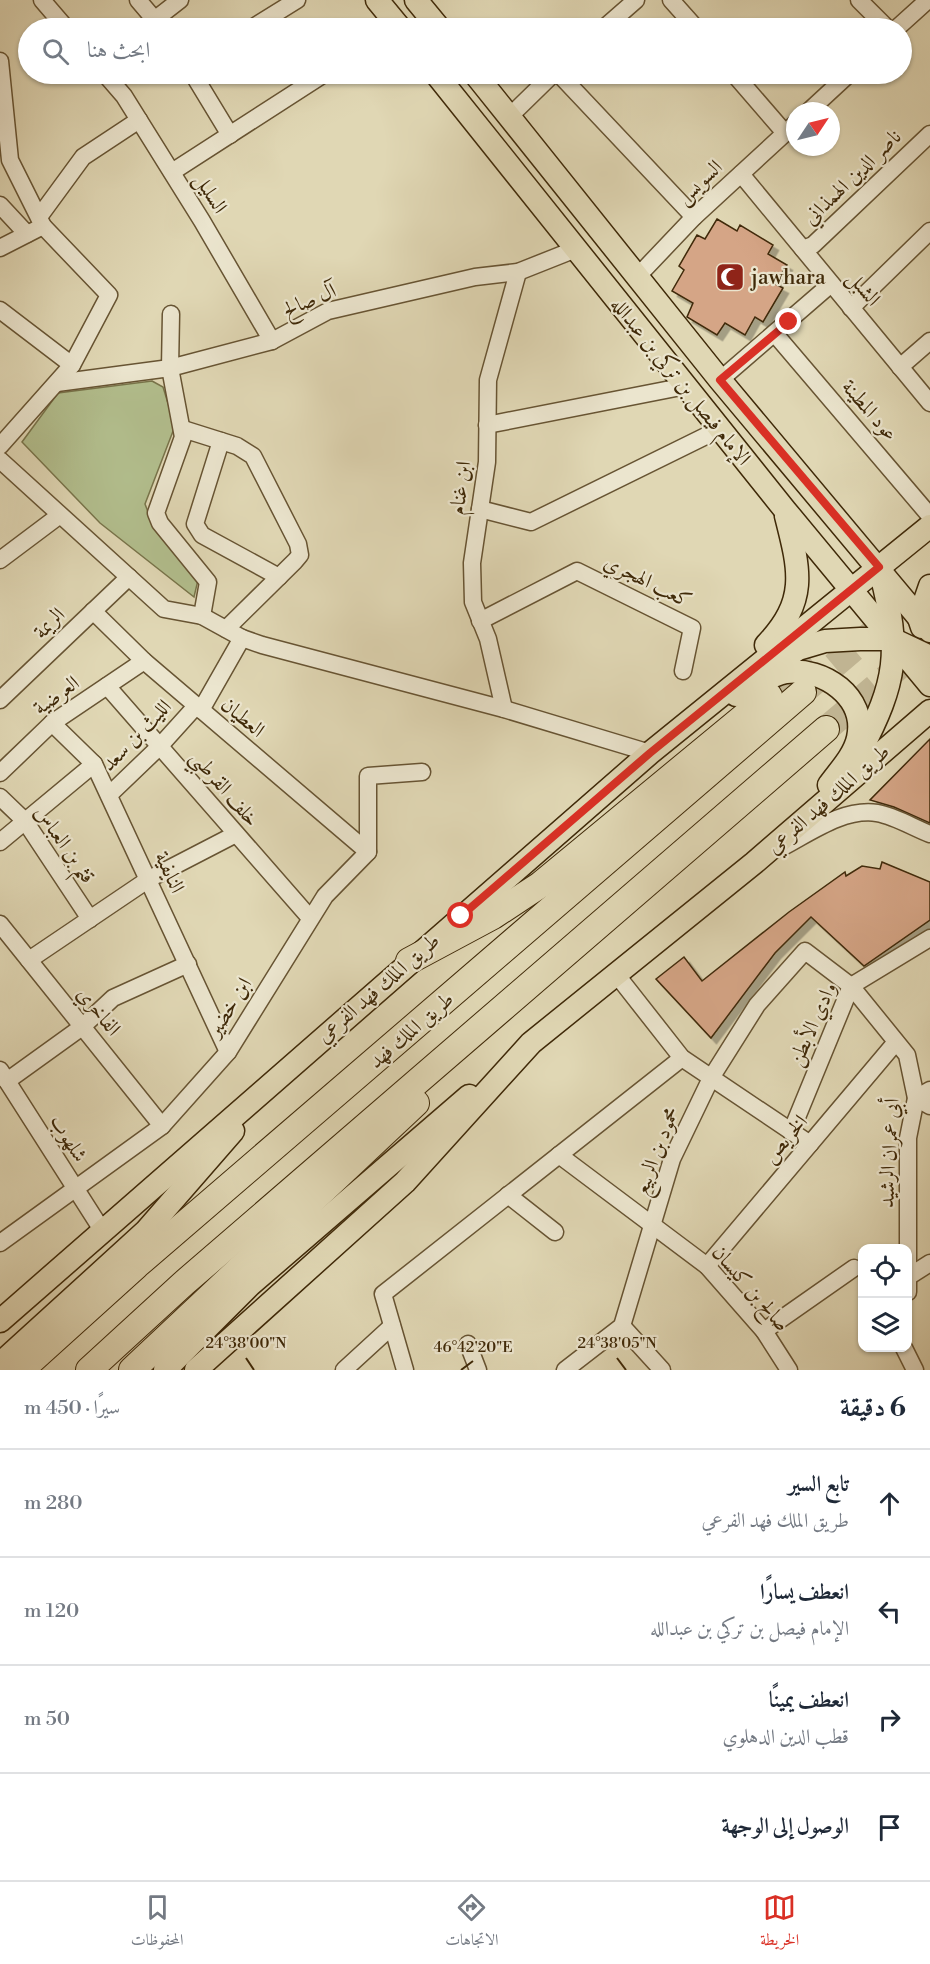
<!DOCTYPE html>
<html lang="ar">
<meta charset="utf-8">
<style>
:root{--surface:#fff;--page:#f6f6f7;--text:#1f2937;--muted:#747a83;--line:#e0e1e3;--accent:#d93025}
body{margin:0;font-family:"Libre Bodoni",Amiri,serif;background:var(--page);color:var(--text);direction:rtl}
.controls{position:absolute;right:18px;bottom:18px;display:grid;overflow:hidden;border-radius:12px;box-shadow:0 2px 4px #0004}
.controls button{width:54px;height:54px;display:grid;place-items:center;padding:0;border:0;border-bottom:2px solid var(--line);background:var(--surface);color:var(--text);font:30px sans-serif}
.compass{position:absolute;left:786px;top:102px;width:54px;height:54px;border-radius:50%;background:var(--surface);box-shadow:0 2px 4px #0004;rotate:55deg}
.stop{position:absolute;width:18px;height:18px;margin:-14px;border:4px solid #d93025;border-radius:50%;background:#fff}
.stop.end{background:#d93025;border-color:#fff;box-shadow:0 2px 6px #0008}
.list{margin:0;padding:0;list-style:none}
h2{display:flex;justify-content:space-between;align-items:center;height:78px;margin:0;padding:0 24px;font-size:26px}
h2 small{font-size:20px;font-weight:400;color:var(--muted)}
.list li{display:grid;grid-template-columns:39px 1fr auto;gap:18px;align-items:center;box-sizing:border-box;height:108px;padding:0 24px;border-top:2px solid var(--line)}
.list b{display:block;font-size:22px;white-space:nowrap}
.list p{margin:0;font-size:20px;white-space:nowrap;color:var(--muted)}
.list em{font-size:20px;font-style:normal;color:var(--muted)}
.icon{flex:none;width:33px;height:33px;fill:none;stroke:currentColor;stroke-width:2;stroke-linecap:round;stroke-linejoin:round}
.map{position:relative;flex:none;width:930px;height:1370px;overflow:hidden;direction:ltr}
.search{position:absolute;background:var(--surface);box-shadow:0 2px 4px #0004;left:18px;right:18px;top:18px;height:66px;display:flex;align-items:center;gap:15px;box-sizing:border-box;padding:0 21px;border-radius:33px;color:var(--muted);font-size:22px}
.sheet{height:510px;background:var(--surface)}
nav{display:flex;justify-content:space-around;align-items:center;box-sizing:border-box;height:84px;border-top:2px solid var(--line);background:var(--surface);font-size:16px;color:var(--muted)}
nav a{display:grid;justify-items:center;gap:3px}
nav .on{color:var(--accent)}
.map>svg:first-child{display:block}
.green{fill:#b2be8d;stroke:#78744a;stroke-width:1.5}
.building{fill:#d5a586;stroke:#3f2908;stroke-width:1.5;filter:url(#shadow)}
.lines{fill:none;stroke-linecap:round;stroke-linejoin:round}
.highway-tunnel{stroke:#c0b492;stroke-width:26;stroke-dasharray:26 13;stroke-linecap:butt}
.minor-casing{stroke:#675433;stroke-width:19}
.major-casing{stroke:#3f2908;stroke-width:25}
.highway-casing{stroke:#3f2908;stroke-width:28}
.minor{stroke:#ebe5ce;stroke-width:16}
.major{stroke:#e0d7b4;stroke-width:22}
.highway{stroke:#e0d7b4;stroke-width:26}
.route{stroke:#d93025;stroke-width:8}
.ticks{fill:none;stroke:#3f2908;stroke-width:2}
.labels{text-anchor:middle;stroke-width:4.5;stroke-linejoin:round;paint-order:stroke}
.street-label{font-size:21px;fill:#3f2908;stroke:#ebe5ce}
.poi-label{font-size:21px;fill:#3f2908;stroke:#ebe5ce;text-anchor:start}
.ticks-label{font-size:15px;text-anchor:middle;fill:#3f2908;stroke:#ebe5ce;stroke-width:4.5;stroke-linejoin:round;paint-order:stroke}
</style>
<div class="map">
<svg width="930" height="1370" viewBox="0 0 930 1370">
<defs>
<filter id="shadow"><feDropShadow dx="5.5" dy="5.5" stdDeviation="0" flood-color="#0004"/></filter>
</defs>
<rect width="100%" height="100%" fill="#e0d7b4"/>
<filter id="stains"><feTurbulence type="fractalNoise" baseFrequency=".00333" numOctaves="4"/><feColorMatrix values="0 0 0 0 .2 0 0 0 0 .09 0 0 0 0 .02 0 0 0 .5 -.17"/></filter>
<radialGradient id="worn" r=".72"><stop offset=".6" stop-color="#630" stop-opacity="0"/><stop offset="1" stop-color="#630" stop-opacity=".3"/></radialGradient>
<polygon class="green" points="152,381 163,387 175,426 145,504 153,525 198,580 194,597 100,523 22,442 58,393"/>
<g class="building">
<polygon points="717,219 737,231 740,225 773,245 768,254 787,265 775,284 783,288 763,322 755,317 745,335 725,323 717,335 687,317 693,303 672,291 684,270 679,266 697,235 705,239"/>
<polygon points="930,739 930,823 894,807 870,800"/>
<polygon points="882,862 930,882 930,920 864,966 811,917 775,953 711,1038 656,979 684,957 702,981 789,912 845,872 846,876 862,866 880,869"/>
</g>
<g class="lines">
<g class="highway-tunnel">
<polyline points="804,691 877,629"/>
<polyline points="769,696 816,667"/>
<polyline points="826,729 901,665"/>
</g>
<g class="minor-casing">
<g id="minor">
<polyline points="42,0 66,28"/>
<polyline points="138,0 155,20"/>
<polyline points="671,0 696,28"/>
<polyline points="859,0 887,28"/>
<polyline points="144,28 180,0"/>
<polyline points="252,28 297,0"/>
<polyline points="604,28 636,0"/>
<polyline points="897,28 928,0"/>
<polyline points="0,61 10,160 43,226 109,295 72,365 0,446"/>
<polyline points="105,74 124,96 202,221 272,341"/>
<polyline points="193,74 230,135"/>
<polyline points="559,74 694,217"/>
<polyline points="734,74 785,133"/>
<polyline points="809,111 849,74"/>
<polyline points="509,117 553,74"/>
<polyline points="172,172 324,74"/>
<polyline points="741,174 930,403"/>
<polyline points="0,205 27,234"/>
<polyline points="39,217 83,157 139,120"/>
<polyline points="0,248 43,226"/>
<polyline points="803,249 813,245 930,134"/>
<polyline points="637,277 694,217 795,124"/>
<polyline points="851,308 930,231"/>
<polyline points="0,310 72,365"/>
<polyline points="171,314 170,368 183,437 156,513 160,523 208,582 202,616"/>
<polyline points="775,334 930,516"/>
<polyline points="900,367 930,341"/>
<polyline points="720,380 831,284"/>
<polyline points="57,383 170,368 272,341 328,311 475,277 518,272 576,249"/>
<polyline points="487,425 686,386"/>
<polyline points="183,429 237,446 253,456 298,544 300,555 295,561 226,629"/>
<polyline points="221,441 195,524 202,535 279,577"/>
<polyline points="0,460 164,609 202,616 242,638 262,645 504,709 650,753"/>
<polyline points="480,509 531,522 720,429"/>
<polyline points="0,560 60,515"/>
<polyline points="93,611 144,661 368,852"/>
<polyline points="480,621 577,571 692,628 683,671"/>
<polyline points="107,686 310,918"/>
<polyline points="0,700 129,577"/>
<polyline points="504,709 488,639 473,602 472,563 487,462 488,380 518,272"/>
<polyline points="201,710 242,638"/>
<polyline points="52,723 94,764 228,1052"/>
<polyline points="0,773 52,723 144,661"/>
<polyline points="109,795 159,747 196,706"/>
<polyline points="0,797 25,821 90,919"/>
<polyline points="0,842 94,764"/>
<path d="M 781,848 C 810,833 843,808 877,813 C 895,816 914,828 930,834"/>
<polyline points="0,924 162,1126"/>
<polyline points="29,960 149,879 236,834"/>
<polyline points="616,974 682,1058 810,1144"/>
<polyline points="0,1070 102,1230"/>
<polyline points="7,1081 82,1027 113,998 188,964"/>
<polyline points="930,1090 916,1098 930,1106"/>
<polyline points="791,1132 851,986 930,938"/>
<polyline points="559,1155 707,1266 764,1331 789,1370"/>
<polyline points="508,1195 555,1232"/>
<polyline points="0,1243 162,1126 228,1052 325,896 368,852 368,776 422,772"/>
<polyline points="707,1266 896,1042"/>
<polyline points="908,1277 930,1263"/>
<polyline points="622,1326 662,1370"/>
<polyline points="764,1331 854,1268"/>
<polyline points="468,1344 478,1370"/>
<polyline points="904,1348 915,1370"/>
<polyline points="344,1370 392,1326"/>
<polyline points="405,1370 383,1294 682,1058"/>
<polyline points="565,1370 622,1326 672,1159 711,1078 757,1005 805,951 851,986 907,1055 916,1098 908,1138 908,1292"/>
</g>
</g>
<g class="major-casing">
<g id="major">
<polyline points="377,0 400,28"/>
<polyline points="416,0 439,28"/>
<polyline points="436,74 785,510 930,685"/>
<polyline points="475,74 720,380 930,631"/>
<polyline points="922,627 919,618 930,586"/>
<path d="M 766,645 C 808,601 800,571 786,516"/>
<polyline points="781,660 798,649 825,641 860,639 892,639 930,657"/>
<path d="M 736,695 C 751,688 770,675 786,672 C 823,667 867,697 858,738 C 854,756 839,771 829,785"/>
<path d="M 860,752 C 897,681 901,652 881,574"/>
<polyline points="0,1321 650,753 930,526"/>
<polyline points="0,1364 146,1231 233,1131"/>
<polyline points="165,1370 250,1285 469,1096"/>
<polyline points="196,1370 405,1182 531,1043 754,863 930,711"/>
</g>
</g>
<g class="highway-casing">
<g id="highway">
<polyline points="409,961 493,916 540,885 769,696"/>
<polyline points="21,1370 137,1265 803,692"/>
<polyline points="89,1370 184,1283 826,729"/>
<polyline points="132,1370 416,1103"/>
</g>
</g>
<use href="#minor" class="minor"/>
<use href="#major" class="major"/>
<use href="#highway" class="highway"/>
</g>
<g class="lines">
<polyline class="route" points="461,916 650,753 879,567 720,380 789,322"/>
</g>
<path class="ticks" d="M 246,1358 L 254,1370M 617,1358 L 626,1370M 461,1370 L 473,1361"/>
<defs>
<g id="mosque-square" transform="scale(1.5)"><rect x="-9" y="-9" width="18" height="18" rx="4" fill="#8f2418" stroke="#ebe5ce"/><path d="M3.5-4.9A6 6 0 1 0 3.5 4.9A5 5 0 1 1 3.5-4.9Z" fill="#fff"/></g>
</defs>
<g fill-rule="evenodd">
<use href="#mosque-square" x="730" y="277"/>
</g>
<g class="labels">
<g class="street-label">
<text transform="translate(852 177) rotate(-44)" y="7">ناصر الدين الهمذاني</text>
<text transform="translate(699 182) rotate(-43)" y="7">السويس</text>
<text transform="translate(211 193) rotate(58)" y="7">السليل</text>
<text transform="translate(864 288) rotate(50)" y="7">الشبل</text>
<text transform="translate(309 300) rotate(-23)" y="7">آل صالح</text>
<text transform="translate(681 381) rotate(51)" y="7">الإمام فيصل بن تركي بن عبدالله</text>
<text transform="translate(870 410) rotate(49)" y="7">عود المطينة</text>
<text transform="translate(460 488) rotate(-82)" y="7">ابن غنام</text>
<text transform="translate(648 581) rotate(26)" y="7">كعب الهجري</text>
<text transform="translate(49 623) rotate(-44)" y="7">الريمة</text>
<text transform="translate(56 695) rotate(-36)" y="7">العرضية</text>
<text transform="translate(243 717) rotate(40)" y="7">العطيان</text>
<text transform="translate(136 735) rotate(-46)" y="7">الليث بن سعد</text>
<text transform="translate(225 788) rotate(49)" y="7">خلف القرطبي</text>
<text transform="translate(828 799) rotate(-41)" y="7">طريق الملك فهد الفرعي</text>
<text transform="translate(65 844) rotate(55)" y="7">قثم بن العباس</text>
<text transform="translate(170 872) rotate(65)" y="7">النايفية</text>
<text transform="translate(378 988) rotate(-41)" y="7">طريق الملك فهد الفرعي</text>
<text transform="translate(229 1007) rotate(-58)" y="7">ابن خضير</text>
<text transform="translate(99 1011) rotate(51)" y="7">الفاخري</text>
<text transform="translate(812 1024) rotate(-66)" y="7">وادي الأبطن</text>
<text transform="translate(411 1030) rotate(-41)" y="7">طريق الملك فهد</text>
<text transform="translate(69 1138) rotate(58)" y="7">شلهوب</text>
<text transform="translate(785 1139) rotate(-50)" y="7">الخريص</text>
<text transform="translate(656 1151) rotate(-69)" y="7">محمود بن الربيع</text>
<text transform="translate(889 1153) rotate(-87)" y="7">أبي عمران الرشيد</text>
<text transform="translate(751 1288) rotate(49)" y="7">صالح بن كيسان</text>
</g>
<g class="poi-label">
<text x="751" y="284">jawhara</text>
</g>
</g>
<g class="ticks-label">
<text x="246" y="1348">24°38'00"N</text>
<text x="617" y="1348">24°38'05"N</text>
<text x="473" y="1352">46°42'20"E</text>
</g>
<rect width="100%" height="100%" filter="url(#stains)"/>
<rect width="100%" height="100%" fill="url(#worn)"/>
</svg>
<div class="controls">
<button><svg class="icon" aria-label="locate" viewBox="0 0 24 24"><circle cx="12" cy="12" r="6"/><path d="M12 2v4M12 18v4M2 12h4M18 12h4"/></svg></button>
<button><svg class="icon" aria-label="layers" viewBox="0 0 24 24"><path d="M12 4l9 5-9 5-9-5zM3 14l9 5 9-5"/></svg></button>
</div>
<svg class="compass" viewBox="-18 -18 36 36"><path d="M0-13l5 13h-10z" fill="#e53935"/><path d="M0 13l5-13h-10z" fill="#747a83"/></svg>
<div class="stop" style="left:461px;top:916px"></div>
<div class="stop end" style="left:789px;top:322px"></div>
<div class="search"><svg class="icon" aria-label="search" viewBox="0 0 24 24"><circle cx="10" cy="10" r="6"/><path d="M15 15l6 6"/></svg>ابحث هنا</div>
</div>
<section class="sheet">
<h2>6 دقيقة<small>سيرًا · 450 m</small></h2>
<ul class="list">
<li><svg class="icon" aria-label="ahead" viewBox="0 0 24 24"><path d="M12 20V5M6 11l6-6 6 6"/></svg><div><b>تابع السير</b><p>طريق الملك فهد الفرعي</p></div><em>280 m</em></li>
<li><svg class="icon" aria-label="left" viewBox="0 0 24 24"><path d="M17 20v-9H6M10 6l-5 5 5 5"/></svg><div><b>انعطف يسارًا</b><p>الإمام فيصل بن تركي بن عبدالله</p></div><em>120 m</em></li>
<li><svg class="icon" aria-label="right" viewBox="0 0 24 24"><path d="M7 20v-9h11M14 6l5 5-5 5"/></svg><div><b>انعطف يمينًا</b><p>قطب الدين الدهلوي</p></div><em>50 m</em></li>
<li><svg class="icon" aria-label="arrive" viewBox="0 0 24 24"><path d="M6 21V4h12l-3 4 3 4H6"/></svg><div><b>الوصول إلى الوجهة</b></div></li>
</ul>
</section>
<nav>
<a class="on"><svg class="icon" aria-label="map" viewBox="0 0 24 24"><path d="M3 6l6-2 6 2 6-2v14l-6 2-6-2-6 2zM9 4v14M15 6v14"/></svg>الخريطة</a>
<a><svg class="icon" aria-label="directions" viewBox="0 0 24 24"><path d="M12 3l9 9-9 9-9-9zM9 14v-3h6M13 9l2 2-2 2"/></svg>الاتجاهات</a>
<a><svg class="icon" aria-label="saved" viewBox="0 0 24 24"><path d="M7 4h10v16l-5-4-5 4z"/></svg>المحفوظات</a>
</nav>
